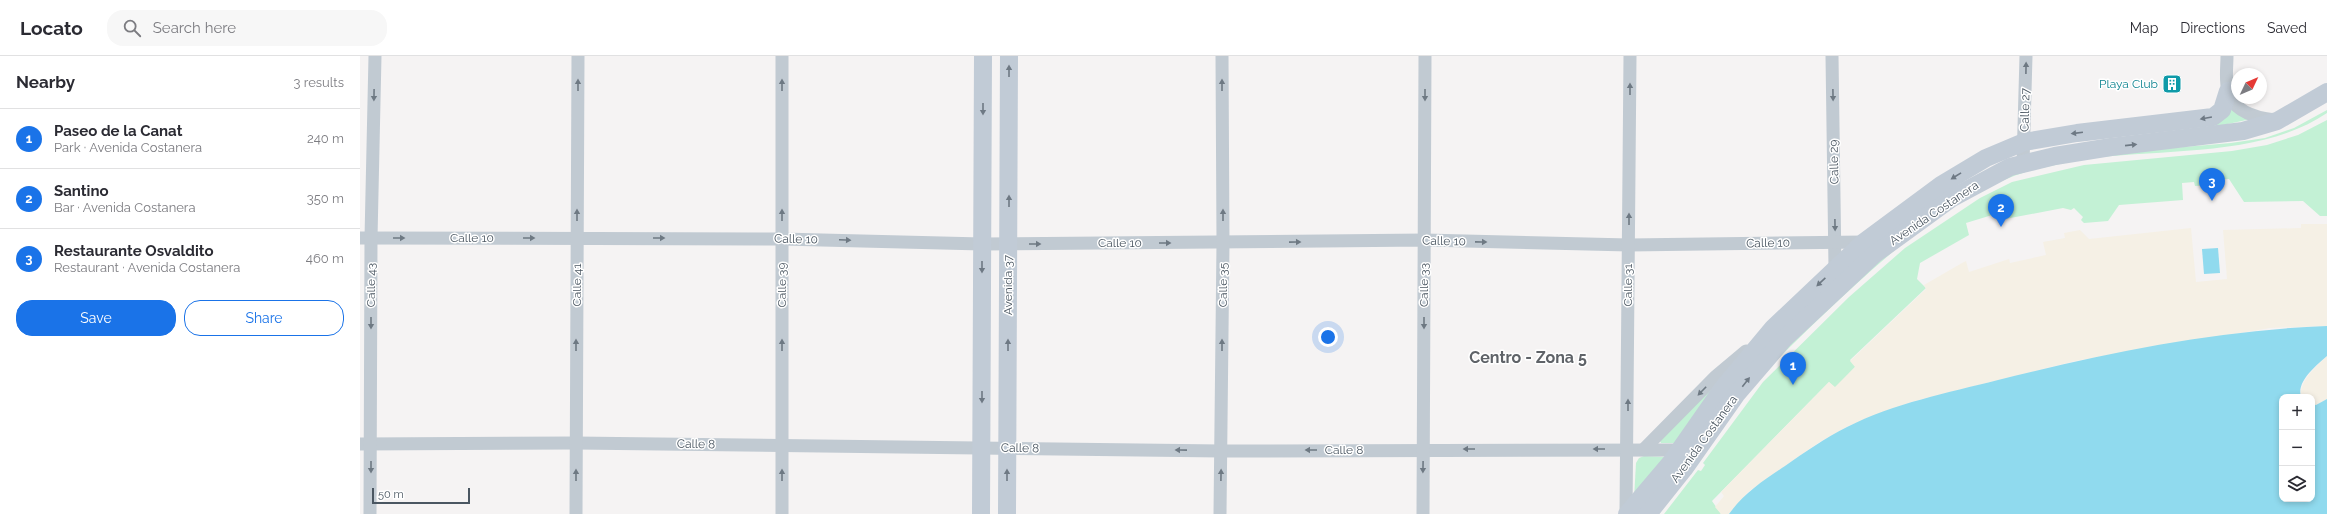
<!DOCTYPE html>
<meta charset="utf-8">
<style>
:root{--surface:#fff;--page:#f7f7f7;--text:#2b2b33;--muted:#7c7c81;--line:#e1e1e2;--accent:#1a73e8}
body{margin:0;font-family:Raleway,sans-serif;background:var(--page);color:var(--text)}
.controls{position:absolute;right:12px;bottom:12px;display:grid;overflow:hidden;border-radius:8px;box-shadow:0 2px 6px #0003}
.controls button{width:36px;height:36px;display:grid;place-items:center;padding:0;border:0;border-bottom:1px solid var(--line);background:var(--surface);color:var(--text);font:20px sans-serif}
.compass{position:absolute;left:1871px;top:12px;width:36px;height:36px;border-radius:50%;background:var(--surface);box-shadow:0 2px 6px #0003;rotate:46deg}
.scale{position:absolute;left:12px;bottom:10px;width:98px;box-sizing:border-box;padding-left:4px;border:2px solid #4a5661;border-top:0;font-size:11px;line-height:14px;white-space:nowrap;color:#4a5661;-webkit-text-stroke:3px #fff;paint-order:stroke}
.you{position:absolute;left:968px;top:281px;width:14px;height:14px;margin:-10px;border:3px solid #fff;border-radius:50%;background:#1a73e8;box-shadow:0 0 0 6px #1a73e833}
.badge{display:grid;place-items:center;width:26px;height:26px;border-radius:50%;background:var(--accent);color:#fff;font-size:13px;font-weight:700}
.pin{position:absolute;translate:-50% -33px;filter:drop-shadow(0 1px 2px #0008)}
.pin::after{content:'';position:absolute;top:21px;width:14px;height:12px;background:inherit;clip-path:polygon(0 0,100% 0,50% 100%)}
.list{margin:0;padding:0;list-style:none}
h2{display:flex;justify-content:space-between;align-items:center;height:52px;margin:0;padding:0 16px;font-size:17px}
h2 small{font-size:13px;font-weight:400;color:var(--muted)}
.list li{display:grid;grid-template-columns:26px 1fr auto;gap:12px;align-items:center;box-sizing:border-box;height:60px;padding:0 16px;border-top:1px solid var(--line)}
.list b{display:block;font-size:15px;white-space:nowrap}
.list p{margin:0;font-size:13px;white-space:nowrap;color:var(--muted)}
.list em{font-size:13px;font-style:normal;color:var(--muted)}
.actions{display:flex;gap:8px;padding:12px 16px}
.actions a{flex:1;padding:9px 0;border:1px solid var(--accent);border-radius:16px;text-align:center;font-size:14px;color:var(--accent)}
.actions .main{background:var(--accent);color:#fff}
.icon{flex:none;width:22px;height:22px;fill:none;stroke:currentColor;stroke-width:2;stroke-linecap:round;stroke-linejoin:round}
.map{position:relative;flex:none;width:1967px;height:458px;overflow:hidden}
header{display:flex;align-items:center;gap:24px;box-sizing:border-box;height:56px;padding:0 20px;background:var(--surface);border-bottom:1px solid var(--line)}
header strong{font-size:19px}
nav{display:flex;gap:22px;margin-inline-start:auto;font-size:14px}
.search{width:280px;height:36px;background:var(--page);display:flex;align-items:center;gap:10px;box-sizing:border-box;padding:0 14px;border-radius:16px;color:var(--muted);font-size:15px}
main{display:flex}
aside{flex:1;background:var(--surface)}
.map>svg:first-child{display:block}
.green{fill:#c3f1d5}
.sand{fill:#f5f0e5}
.water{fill:#90daee}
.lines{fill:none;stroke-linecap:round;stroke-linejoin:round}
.street{stroke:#c1cad2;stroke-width:13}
.secondary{stroke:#c1cbd6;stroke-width:18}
.oneway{fill:#6e7983}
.oneway2{fill:#6e7984}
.labels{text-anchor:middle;stroke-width:3;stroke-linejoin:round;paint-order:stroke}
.culture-label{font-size:12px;fill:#0d838f;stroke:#fff;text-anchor:end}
.street-label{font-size:12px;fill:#4a5661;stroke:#fff}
.district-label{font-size:16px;font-weight:bold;fill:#5f6368;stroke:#fff}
</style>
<header>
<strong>Locato</strong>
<div class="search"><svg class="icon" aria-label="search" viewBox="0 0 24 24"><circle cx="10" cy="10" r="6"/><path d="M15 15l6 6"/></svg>Search here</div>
<nav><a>Map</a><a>Directions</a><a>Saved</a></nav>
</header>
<main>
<aside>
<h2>Nearby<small>3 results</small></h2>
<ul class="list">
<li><span class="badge">1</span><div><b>Paseo de la Canat</b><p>Park · Avenida Costanera</p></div><em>240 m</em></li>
<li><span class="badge">2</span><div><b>Santino</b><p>Bar · Avenida Costanera</p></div><em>350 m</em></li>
<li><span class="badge">3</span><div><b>Restaurante Osvaldito</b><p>Restaurant · Avenida Costanera</p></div><em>460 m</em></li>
</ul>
<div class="actions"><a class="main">Save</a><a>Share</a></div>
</aside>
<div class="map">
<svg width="1967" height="458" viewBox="0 0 1967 458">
<rect width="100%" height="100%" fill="#f5f3f3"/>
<g class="green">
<polygon points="1871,53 1891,63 1854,71"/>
<path d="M 1967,54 L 1967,57 C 1900,102 1803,92 1725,103 C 1700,107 1673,112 1649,122 C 1580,149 1516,209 1463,259 C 1441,280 1419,301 1398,324 L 1396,322 L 1503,218 L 1597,146 L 1649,119 L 1752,97 L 1871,87 L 1905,82 L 1934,72 Z"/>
<polygon points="1967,64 1967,160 1960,160 1943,145 1884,146 1869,123 1852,124 1853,129 1835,130 1834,126 1822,127 1823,144 1759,149 1748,165 1724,167 1721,164 1723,161 1714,152 1711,154 1703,152 1645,163 1642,156 1606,167 1609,179 1560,207 1557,223 1566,232 1490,304 1496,310 1475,332 1469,326 1352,445 1361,458 1304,458 1338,414 1341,415 1345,409 1343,407 1403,326 1489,241 1545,192 1620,142 1652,126 1724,109 1872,95 1907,89 1938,79"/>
<polygon points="1358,326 1315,387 1301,387 1300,385"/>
<polygon points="1284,400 1306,401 1274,443 1276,407 1279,402"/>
</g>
<g class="sand">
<polygon points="1941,168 1967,168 1967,270 1910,272 1715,305 1551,346 1488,370 1458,387 1388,436 1369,458 1361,458 1355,451 1364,440 1361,436 1469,326 1475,331 1495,311 1490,305 1566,233 1564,229 1602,207 1606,205 1609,216 1649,203 1650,207 1686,199 1683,186 1705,182 1704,177 1720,174 1729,183 1831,172 1836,226 1867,223 1863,174 1941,172"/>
<path d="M 1967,300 L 1967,343 L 1956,349 L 1952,348 L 1952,341 L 1940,340 C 1942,322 1955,312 1967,300 Z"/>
</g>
<g class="water">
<polygon points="1858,192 1860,217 1844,218 1842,193"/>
<path d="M 1967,270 L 1967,300 C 1957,309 1936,325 1941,341 L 1922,341 L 1922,443 L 1952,443 L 1952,348 L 1956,349 L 1967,343 L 1967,458 L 1369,458 C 1384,437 1404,424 1425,410 C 1445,396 1465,382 1487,371 C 1535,347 1587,337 1638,324 C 1746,297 1855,274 1967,270 Z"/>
</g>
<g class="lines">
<g class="street">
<polyline points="1472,0 1475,212"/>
<path d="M 1867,0 C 1867,11 1865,24 1868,35 C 1873,56 1897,62 1915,64"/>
<polyline points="1663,107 1666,0"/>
<polyline points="0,182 422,183 622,188 1065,184 1269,189 1504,186 1507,189"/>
<polyline points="0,388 216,387 861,395 1320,394"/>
<polyline points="1284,393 1355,321 1386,295"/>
<polyline points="10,458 11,182 15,0"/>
<polyline points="216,458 218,0"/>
<polyline points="422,458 422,0"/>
<polyline points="860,458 863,187 862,0"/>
<polyline points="1063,458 1065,0"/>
<polyline points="1266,458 1270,0"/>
</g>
<g class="secondary">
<polyline points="621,458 623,0"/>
<polyline points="647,458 649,0"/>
<polyline points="1267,458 1312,405 1363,332 1413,272 1504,186 1581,129 1626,102 1664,86 1717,77 1853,61 1862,54 1868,35"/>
<polyline points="1288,458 1324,413 1376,339 1424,283 1515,198 1592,142 1650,111 1695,100 1751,91 1883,75 1917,65 1967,36"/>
</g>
</g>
<defs><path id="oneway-solid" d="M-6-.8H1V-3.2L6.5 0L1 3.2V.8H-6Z"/></defs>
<g class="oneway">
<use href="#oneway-solid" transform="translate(1666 12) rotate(-89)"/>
<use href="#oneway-solid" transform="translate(218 29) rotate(-90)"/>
<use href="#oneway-solid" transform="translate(422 29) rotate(-90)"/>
<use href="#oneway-solid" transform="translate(862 29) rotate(-90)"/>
<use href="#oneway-solid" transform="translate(1270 33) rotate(-90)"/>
<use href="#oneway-solid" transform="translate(14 39) rotate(91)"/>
<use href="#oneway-solid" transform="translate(1065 39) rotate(90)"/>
<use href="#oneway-solid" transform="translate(1473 39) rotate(89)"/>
<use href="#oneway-solid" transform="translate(217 159) rotate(-90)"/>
<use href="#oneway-solid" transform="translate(422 159) rotate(-90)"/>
<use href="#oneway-solid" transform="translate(863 159) rotate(-90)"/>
<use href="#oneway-solid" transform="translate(1269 163) rotate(-90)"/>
<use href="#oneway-solid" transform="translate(1475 169) rotate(89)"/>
<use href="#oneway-solid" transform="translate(39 182)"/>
<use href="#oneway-solid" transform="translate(169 182)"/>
<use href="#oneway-solid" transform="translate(299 182)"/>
<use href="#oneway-solid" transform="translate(485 184) rotate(2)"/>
<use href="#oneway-solid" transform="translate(935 186) rotate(-1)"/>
<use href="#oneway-solid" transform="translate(1121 186) rotate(1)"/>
<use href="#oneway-solid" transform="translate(805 187)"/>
<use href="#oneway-solid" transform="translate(675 188)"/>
<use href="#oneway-solid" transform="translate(11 267) rotate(90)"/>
<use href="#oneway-solid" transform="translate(1064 267) rotate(90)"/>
<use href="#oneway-solid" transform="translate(216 289) rotate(-90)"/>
<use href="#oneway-solid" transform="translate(422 289) rotate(-90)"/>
<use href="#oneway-solid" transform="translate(862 289) rotate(-90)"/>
<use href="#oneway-solid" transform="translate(1342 335) rotate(134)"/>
<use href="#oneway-solid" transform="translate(1268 349) rotate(-90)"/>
<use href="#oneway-solid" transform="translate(1109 393) rotate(-180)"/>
<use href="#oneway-solid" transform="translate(1239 393) rotate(-180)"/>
<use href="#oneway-solid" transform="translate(821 394) rotate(-179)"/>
<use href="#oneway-solid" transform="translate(951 394) rotate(180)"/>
<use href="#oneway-solid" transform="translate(11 411) rotate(90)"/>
<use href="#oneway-solid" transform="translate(1063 411) rotate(91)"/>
<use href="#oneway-solid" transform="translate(216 419) rotate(-90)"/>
<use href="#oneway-solid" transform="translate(422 419) rotate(-90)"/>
<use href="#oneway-solid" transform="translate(861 419) rotate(-89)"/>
</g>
<g class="oneway2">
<use href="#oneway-solid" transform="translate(649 15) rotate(-90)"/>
<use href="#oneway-solid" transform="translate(623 53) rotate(90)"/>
<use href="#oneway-solid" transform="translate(1846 62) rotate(170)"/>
<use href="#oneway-solid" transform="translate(1717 77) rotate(173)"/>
<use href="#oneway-solid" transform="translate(1771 89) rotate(-6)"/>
<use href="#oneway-solid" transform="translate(1596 120) rotate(148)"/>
<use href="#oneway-solid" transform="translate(649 145) rotate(-90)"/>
<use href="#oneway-solid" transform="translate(622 211) rotate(90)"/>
<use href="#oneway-solid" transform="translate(1461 226) rotate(137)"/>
<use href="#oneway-solid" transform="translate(648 289) rotate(-90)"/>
<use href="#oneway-solid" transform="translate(1386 326) rotate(-52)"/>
<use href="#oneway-solid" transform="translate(622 341) rotate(90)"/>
<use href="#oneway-solid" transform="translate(647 419) rotate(-90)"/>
</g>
<defs>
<g id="building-square" transform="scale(1)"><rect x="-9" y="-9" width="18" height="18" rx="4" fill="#0f9aa8" stroke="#fff"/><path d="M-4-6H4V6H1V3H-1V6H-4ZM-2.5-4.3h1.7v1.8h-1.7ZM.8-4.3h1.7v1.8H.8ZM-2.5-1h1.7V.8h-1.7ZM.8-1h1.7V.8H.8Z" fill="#fff"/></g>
</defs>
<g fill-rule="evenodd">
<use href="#building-square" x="1812" y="28"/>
</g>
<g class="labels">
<g class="culture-label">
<text x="1798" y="32">Playa Club</text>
</g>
<g class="street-label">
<text transform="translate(1665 54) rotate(-89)" y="4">Calle 27</text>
<text transform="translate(1474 106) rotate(-91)" y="4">Calle 29</text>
<text transform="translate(1574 157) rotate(-34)" y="4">Avenida Costanera</text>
<text x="112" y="186">Calle 10</text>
<text transform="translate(436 183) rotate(1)" y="4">Calle 10</text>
<text transform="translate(1084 185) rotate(1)" y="4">Calle 10</text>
<text x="760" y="191">Calle 10</text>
<text transform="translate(1408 187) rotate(-1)" y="4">Calle 10</text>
<text transform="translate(11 229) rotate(-90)" y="4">Calle 43</text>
<text transform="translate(217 229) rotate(-90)" y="4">Calle 41</text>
<text transform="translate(422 229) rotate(-90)" y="4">Calle 39</text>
<text transform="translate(648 229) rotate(-90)" y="4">Avenida 37</text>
<text transform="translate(863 229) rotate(-90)" y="4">Calle 35</text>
<text transform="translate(1064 229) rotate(-90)" y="4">Calle 33</text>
<text transform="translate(1268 229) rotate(-90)" y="4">Calle 31</text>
<text transform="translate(1344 383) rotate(-54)" y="4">Avenida Costanera</text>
<text transform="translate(336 388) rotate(1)" y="4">Calle 8</text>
<text transform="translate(660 392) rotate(1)" y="4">Calle 8</text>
<text x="984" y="398">Calle 8</text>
</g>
<g class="district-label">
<text x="1168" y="307">Centro - Zona 5</text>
</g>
</g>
</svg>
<div class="controls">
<button>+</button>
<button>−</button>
<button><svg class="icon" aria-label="layers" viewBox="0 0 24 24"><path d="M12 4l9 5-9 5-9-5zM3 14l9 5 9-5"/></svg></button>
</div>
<svg class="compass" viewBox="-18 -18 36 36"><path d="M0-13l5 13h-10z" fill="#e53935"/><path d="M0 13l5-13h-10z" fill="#7c7c81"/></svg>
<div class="scale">50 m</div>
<div class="you"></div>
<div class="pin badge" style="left:1433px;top:329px">1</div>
<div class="pin badge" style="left:1641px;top:171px">2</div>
<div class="pin badge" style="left:1852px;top:145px">3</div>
</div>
</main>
